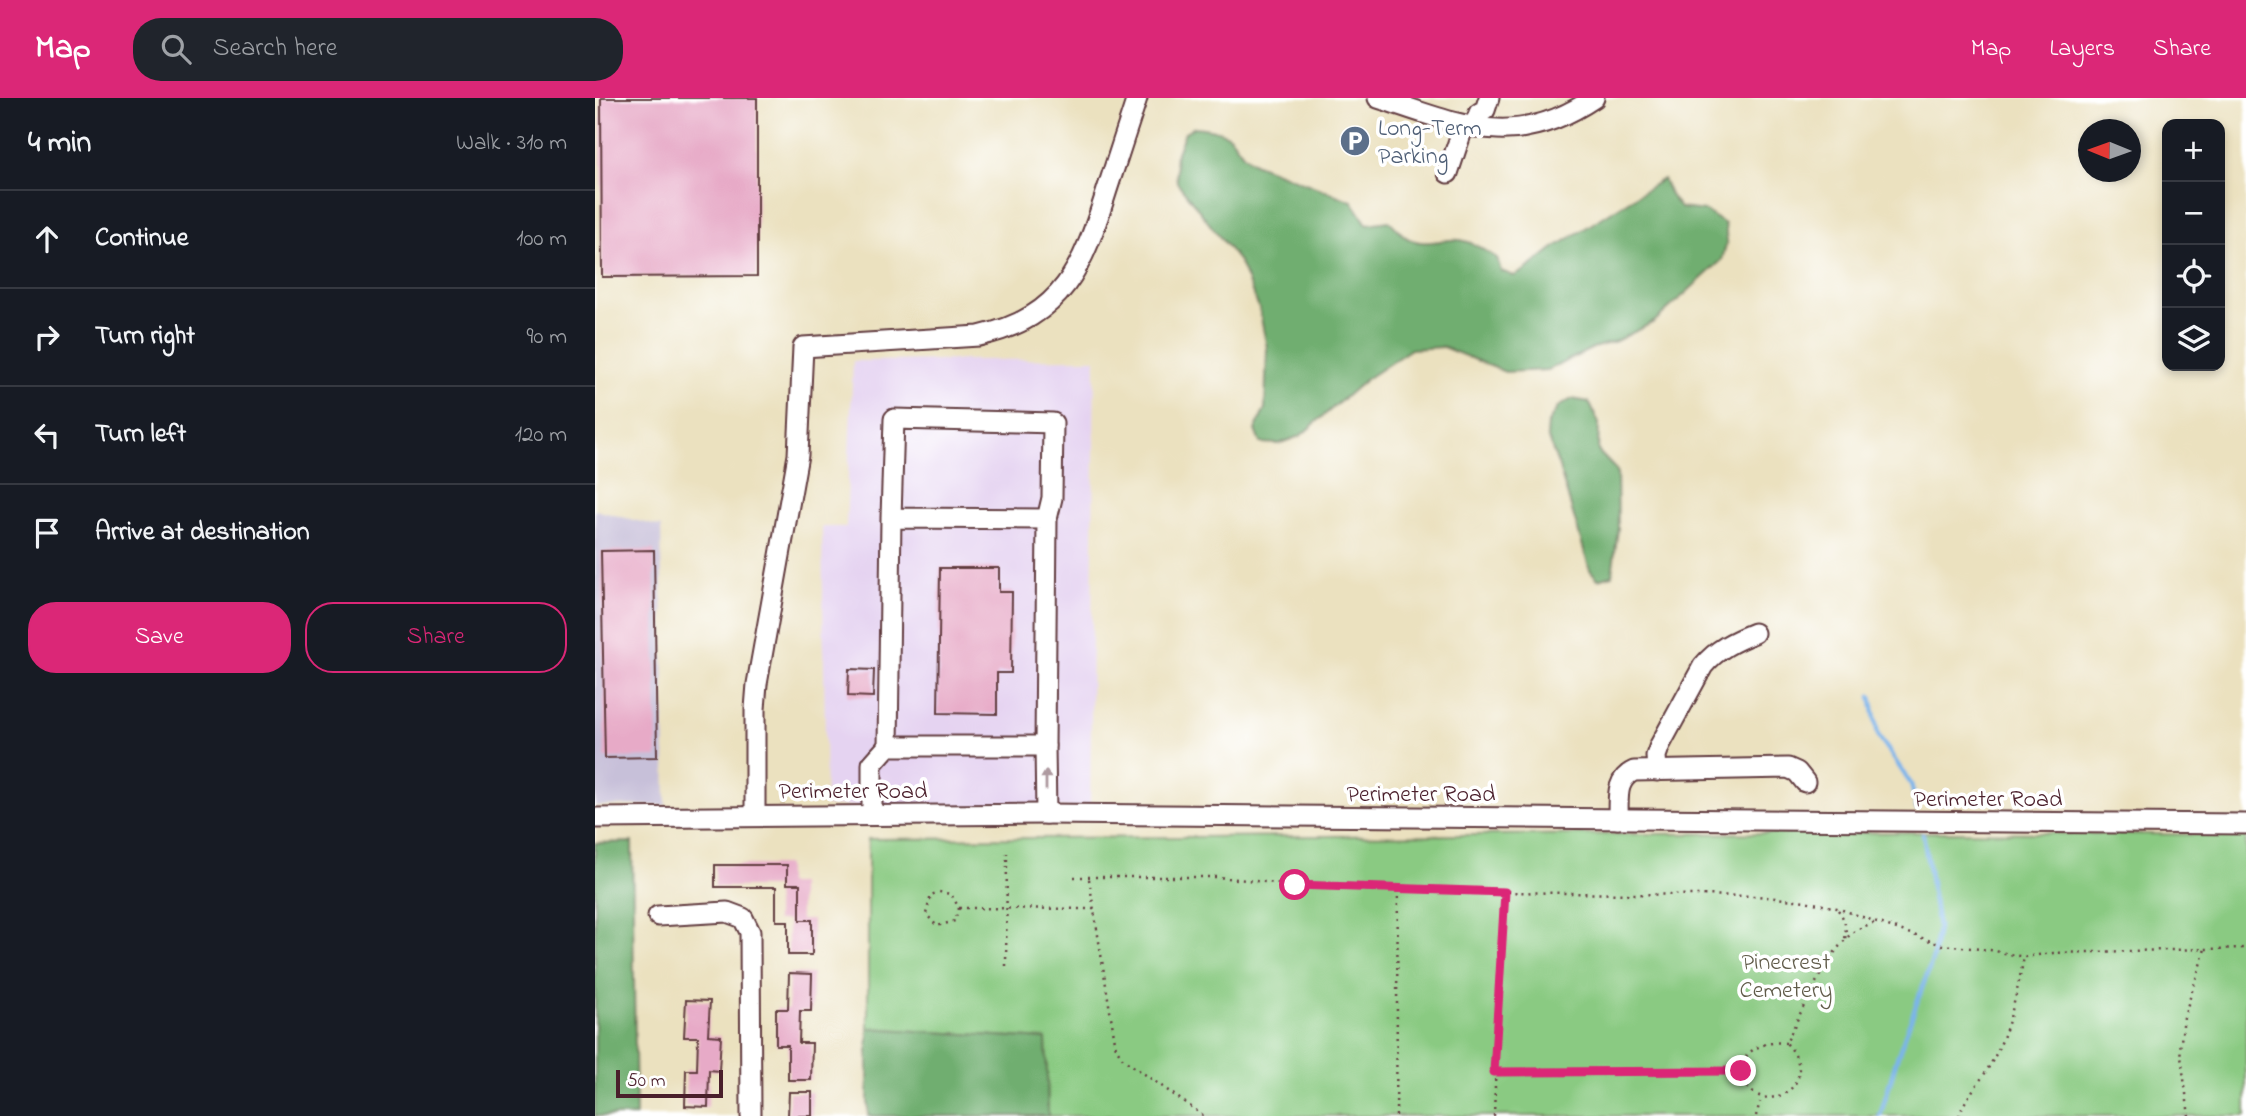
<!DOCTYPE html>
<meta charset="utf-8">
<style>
:root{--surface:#171b24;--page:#20242c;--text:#f1f3f6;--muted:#9ea1a6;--line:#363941;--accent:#db2777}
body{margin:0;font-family:"Indie Flower",sans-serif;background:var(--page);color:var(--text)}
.controls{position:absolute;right:21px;top:21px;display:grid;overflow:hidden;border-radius:14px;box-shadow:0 4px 10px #0003}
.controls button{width:63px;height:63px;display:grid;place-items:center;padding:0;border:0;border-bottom:2px solid var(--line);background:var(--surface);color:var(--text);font:35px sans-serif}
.compass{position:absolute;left:1483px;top:21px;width:63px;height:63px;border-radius:50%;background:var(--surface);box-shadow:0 4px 10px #0003;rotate:271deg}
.scale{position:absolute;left:21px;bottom:18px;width:107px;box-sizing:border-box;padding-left:7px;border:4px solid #4a1f2b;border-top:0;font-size:19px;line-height:24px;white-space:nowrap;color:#4a1f2b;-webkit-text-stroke:5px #fff;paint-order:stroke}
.stop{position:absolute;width:21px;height:21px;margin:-16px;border:5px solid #db2777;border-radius:50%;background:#fff}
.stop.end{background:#db2777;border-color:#fff;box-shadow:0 2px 7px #0008}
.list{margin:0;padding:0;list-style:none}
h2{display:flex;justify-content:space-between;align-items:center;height:91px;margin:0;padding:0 28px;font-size:30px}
h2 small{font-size:23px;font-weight:400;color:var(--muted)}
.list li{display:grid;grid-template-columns:46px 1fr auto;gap:21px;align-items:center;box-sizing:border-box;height:98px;padding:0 28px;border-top:2px solid var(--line)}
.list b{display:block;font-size:26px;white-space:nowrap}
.list em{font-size:23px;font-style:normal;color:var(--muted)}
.actions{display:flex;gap:14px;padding:21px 28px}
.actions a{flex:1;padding:16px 0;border:2px solid var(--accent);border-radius:28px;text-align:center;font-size:24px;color:var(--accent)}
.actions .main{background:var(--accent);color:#fff}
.icon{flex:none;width:38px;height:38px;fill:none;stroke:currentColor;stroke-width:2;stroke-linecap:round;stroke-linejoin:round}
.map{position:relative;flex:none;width:1651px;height:1018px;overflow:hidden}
header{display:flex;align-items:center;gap:42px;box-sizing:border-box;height:98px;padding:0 35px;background:var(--accent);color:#fff}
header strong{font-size:33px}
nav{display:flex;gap:38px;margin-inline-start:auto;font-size:24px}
.search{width:490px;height:63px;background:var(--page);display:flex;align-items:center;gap:18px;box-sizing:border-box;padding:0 24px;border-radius:28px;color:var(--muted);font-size:26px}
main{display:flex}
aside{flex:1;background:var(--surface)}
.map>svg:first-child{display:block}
.built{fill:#e5d3f1}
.industrial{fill:#c7c0d9}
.green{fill:#8aca82;stroke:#6a7456;stroke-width:2}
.forest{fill:#6fae70;stroke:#5c664e;stroke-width:2}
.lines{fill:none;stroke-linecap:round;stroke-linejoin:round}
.stream{stroke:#7ab4eb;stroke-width:4.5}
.building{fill:#e7aac7}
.minor-casing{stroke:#623c41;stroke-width:23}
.path{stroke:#623c41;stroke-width:2.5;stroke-dasharray:2 5;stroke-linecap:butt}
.minor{stroke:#fff;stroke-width:19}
.oneway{fill:#ae9aa0}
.route{stroke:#db2777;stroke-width:9}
.labels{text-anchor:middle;stroke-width:7;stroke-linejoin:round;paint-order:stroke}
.service-label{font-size:24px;fill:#4e5e75;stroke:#fff;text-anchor:start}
.street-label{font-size:24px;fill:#4a1f2b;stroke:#fff}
.park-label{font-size:24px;fill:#605b49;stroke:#fff}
</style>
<header>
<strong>Map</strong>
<div class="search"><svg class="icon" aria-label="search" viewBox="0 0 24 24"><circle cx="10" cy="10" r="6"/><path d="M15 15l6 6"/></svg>Search here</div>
<nav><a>Map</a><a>Layers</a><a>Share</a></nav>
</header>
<main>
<aside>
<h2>4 min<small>Walk · 310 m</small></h2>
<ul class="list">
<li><svg class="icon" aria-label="ahead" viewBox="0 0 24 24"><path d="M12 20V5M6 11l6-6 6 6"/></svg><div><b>Continue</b></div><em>100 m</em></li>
<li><svg class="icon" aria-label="right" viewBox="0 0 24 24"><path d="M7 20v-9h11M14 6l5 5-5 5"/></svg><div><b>Turn right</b></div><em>90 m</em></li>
<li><svg class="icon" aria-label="left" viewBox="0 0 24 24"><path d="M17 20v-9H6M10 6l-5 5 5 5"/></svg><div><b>Turn left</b></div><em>120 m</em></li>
<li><svg class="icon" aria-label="arrive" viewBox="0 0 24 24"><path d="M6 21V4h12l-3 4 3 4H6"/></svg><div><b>Arrive at destination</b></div></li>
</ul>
<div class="actions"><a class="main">Save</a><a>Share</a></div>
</aside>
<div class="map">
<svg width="1651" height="1018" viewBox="0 0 1651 1018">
<rect width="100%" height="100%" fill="#fff"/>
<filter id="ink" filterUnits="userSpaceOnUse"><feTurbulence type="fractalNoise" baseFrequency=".0143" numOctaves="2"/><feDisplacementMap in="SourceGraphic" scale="14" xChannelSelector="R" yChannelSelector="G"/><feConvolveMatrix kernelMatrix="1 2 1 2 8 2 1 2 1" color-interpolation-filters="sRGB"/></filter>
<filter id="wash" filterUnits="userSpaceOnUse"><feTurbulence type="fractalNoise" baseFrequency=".00686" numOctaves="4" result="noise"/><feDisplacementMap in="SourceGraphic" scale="28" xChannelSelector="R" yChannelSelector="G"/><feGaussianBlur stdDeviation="1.57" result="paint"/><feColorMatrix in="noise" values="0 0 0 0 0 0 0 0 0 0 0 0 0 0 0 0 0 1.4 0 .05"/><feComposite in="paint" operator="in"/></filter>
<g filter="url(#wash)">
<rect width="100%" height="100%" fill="#ebe1bf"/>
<polygon class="built" points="500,261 495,710 231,708 227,429 251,429 258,263"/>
<polygon class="industrial" points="0,412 66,429 71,707 0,708"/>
<polygon class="green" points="1356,734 1651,737 1651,1018 453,1018 451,941 273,930 273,741"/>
<g class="forest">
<path d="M 599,29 C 610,30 630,32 637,41 C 645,52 648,59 661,66 L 757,103 L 772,126 L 794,123 C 801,128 807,138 814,141 C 834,150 854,137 873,144 C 883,147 893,155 902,160 L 906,173 L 919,178 C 934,172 945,160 959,150 L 1068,81 L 1075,97 L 1085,110 L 1110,113 L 1130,126 L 1132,143 L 1127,162 L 1059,224 L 1021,243 L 998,250 L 953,272 L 910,274 L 848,249 L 816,251 L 770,282 L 705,338 L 683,346 L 665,345 L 660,332 L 670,311 L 672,250 L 664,210 L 645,165 L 582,84 L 580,60 L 590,34 Z"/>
<polygon points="977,301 994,304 1004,325 1003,353 1022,373 1023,431 1017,477 1003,481 995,472 963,366 952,338 953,325 963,309"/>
<polygon points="37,744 41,1018 0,1018 0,745"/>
<polygon points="273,930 451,941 453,1018 273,1018"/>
</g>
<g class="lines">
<g class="stream">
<polyline points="1276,598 1283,637 1316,686 1322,711"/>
<polyline points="1285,1018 1303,957 1338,860 1343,829 1328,736"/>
</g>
</g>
<g id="blocks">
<g class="building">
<polygon points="6,0 162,0 162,178 7,179"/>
<polygon points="59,452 62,659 10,660 6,453"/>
<polygon points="345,470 404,470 404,494 417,494 416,575 402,575 402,616 343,615"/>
<polygon points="254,571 279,572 278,599 253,598"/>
<polygon points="120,767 192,767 192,786 205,786 205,822 217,822 217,857 193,857 193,823 181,823 181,789 120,789"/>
<polygon points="194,875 217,876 216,913 205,913 204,945 217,945 216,982 193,982 193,947 181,947 181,911 193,911"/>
<polygon points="91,902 115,903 113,937 126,938 124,973 114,972 113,1009 90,1008 91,972 102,972 103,939 89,939"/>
<polygon points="194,994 217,994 217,1018 193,1018"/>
</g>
</g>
</g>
<g filter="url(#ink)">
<use href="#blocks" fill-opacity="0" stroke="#623c41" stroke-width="2"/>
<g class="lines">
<g class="minor-casing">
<g id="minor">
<path d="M 783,0 C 866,27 919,54 999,0"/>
<polyline points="879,29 884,15 890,12 894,0"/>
<polyline points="853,75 869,27"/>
<polyline points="296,420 299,321 458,325 457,400 452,421 450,648 293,648 296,420 452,421"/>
<polyline points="450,648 451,716"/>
<path d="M 1062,673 L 1061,658 L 1065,647 L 1108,568 C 1122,551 1139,543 1159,535"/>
<polyline points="277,716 277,666 293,648"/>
<path d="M 160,717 L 160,611 L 162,586 L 203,357 L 208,249 L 384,238 C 469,219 488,168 512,92 C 522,61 532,31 542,0"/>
<polyline points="0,720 451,716 1651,726"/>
<path d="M 1023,721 C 1024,703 1019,682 1039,673 L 1193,670 L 1202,674 L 1210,684"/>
<polyline points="63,818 132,814 148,820 155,834 156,1018"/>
</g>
</g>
<g class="path">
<polyline points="479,779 622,779 700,787 910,794 1161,798 1210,803 1242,810 1347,847 1395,852 1429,859 1458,855 1651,850"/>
<polyline points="494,781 521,950 528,961 609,1018"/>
<polyline points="364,810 360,823 342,828 331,816 336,797 344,794 356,796 364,810 499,811"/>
<path d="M 1243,812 C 1250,821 1252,830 1250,841"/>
<polyline points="411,868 412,755"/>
<path d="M 1191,945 C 1173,942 1146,951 1146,974 C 1146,979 1149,985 1152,989 C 1176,1018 1228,983 1191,945 C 1207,913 1229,860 1256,836 C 1263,830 1273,827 1281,824"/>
<polyline points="899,974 1146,973"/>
<polyline points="801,1018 803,791"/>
<polyline points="899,1018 904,866 910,794"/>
<polyline points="1161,1018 1165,1004"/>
<path d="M 1364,1018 C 1370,999 1385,985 1395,967 C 1414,935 1422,894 1429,859"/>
<polyline points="1594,1018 1585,951 1589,919 1610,851"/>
</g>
<use href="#minor" class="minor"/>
</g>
<defs><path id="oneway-solid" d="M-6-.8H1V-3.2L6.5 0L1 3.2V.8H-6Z" transform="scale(1.75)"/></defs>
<use class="oneway" href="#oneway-solid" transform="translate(451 682) rotate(-90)"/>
</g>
<g class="lines" filter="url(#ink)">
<polyline class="route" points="700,787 910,794 899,974 1146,973"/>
</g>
<defs>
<g id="parking-disc" transform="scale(1.575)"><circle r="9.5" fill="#5c6f8a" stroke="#fff"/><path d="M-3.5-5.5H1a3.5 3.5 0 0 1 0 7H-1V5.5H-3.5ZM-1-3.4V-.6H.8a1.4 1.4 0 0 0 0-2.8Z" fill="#fff"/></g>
</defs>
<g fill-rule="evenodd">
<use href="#parking-disc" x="760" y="43"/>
</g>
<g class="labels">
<g class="service-label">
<text x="783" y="37">Long-Term<tspan x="783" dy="28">Parking</tspan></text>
</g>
<g class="street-label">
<text x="258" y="700">Perimeter Road</text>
<text x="826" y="703">Perimeter Road</text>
<text x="1393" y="708">Perimeter Road</text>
</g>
<g class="park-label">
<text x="1191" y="871">Pinecrest<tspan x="1191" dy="28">Cemetery</tspan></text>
</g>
</g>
</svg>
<div class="controls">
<button>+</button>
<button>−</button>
<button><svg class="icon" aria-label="locate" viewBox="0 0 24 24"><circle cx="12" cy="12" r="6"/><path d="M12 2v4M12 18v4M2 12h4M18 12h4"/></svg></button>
<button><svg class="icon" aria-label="layers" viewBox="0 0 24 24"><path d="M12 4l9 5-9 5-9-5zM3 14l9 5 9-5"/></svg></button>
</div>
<svg class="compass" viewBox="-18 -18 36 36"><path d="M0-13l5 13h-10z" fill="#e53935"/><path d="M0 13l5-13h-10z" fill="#9ea1a6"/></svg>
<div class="scale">50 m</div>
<div class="stop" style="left:700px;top:787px"></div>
<div class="stop end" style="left:1146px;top:973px"></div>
</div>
</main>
